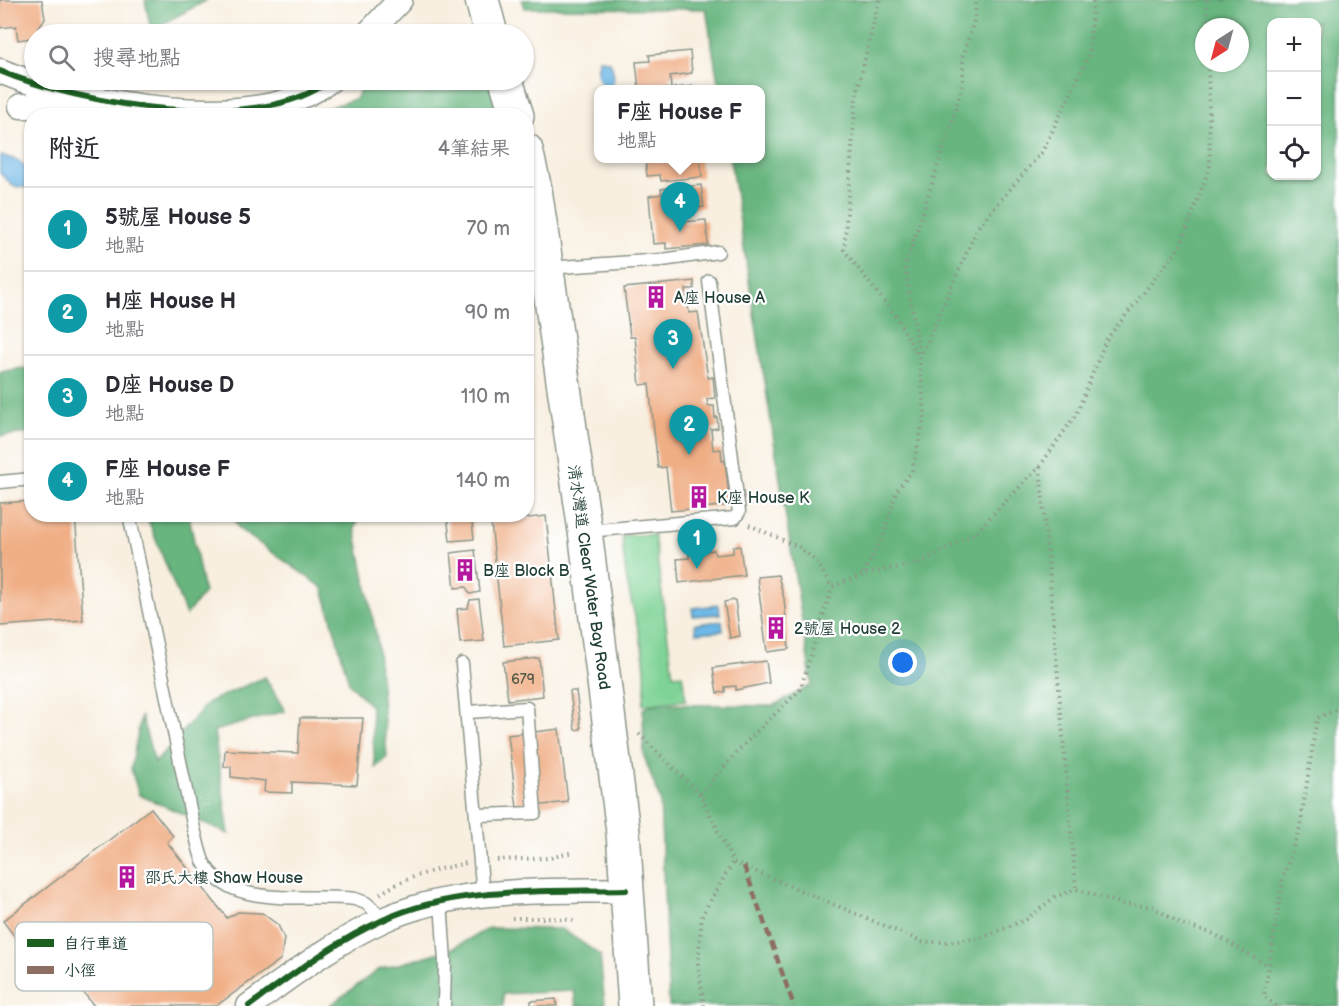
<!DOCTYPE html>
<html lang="zh-TW">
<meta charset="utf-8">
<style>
:root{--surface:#fff;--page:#f7f7f7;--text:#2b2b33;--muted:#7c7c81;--line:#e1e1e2;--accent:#db2777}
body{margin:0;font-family:"Balsamiq Sans","LXGW WenKai TC",sans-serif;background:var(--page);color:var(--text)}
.controls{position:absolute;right:18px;top:18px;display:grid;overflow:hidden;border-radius:12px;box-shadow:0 2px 4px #0004}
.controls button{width:54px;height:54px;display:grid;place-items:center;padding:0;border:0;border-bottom:2px solid var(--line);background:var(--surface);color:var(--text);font:30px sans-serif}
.compass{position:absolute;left:1195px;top:18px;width:54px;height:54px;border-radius:50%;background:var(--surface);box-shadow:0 2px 4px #0004;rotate:216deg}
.you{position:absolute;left:903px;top:663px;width:21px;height:21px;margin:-15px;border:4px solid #fff;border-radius:50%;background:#1a73e8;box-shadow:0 0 0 9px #1a73e833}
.badge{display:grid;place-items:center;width:39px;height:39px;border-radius:50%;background:var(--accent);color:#fff;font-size:20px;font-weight:700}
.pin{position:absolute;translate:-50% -50px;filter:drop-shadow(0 2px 3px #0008)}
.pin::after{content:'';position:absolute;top:32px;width:21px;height:18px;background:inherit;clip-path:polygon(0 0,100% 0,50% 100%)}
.popup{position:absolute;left:594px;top:85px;width:171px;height:78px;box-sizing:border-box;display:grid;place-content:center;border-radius:12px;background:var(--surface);filter:drop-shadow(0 2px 4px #0005);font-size:20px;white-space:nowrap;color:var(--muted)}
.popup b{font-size:22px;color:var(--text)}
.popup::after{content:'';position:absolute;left:50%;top:100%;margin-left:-12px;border:12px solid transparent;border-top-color:var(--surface)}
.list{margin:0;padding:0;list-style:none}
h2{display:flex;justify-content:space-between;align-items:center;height:78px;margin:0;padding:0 24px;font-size:26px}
h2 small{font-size:20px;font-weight:400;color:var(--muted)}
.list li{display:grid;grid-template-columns:39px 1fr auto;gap:18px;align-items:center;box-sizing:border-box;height:84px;padding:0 24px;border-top:2px solid var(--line)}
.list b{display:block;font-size:22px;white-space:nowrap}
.list p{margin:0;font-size:20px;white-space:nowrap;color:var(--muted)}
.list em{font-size:20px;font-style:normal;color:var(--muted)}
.icon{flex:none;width:33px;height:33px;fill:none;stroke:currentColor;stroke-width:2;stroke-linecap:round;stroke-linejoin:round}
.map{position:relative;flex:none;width:1339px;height:1006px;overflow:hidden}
.search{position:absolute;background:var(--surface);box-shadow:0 2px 4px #0004;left:24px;top:24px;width:510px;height:66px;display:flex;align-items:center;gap:15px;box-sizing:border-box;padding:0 21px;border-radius:33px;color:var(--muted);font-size:22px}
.panel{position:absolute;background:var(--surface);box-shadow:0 2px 4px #0004;left:24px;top:108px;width:510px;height:414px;border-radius:24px}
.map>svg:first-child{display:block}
.green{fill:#7fd396;stroke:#4f8865;stroke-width:1.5}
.forest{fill:#67b57f;stroke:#43795a;stroke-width:1.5;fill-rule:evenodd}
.water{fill:#6eb8e7;stroke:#467a8e;stroke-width:1.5}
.building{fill:#f0ae85}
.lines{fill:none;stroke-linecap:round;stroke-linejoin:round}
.lane-casing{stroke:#8c968a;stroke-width:15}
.street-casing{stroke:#8c968a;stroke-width:27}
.secondary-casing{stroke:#8c968a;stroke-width:36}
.path{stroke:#8c968a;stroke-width:4;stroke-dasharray:1.5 4.5;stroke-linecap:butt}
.lane{stroke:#fff;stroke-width:12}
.street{stroke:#fff;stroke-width:24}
.secondary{stroke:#fff;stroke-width:33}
.quiet{stroke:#8d6e63;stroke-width:4.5;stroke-dasharray:9 4.5;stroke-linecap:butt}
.cycleway-casing{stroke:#fff;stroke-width:10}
.cycleway{stroke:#1b5e20;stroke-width:6}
.labels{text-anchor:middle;stroke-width:4.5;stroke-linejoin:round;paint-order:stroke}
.number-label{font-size:14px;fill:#535948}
.poi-label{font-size:16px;fill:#1f3d34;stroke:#fff;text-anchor:start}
.street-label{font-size:16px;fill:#1f3d34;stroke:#fff}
.key{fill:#fff;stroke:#bcc5c2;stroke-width:1.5}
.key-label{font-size:16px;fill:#1f3d34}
</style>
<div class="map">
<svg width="1339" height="1006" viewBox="0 0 1339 1006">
<rect width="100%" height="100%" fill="#fff"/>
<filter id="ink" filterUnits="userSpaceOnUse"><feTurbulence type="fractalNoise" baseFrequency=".0167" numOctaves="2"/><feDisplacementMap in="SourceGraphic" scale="12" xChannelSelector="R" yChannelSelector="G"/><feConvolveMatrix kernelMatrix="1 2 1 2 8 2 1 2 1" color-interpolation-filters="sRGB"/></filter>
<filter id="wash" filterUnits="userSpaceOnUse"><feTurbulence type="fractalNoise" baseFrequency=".008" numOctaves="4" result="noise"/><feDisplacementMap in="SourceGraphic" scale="24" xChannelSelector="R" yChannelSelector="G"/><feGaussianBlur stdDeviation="1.35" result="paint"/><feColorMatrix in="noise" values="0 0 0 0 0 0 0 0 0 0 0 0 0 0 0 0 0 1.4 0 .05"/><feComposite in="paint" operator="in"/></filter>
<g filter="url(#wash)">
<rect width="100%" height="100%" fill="#f8efe0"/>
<path class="green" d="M 626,535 L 654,535 L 673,675 L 682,674 L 686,700 L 643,705 C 652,657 633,621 626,575 C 624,563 623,550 622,537 Z"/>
<g class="forest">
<polygon points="145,0 207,0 151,30"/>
<path d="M 522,0 L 1339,0 L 1339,1006 L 669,1006 L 660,800 L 644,756 L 643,709 L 653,704 L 773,706 L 812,685 L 730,159 L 761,158 L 761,89 L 719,89 L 706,9 L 525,8 ZM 1272,22 L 1316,22 L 1316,176 L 1272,176 ZM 1204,27 L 1240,27 L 1240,63 L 1204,63 Z"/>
<polygon points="363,80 491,80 502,115 305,116 357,98"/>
<polygon points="23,368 31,370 31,433 0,436 0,372"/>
<polygon points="146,515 189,515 204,593 186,615"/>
<polygon points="232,515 361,515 355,528 377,639 387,757 375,768 371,707 349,683 323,588 239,529"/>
<polygon points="265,677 285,711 214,731 229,834 139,795 131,769 141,716 155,763 208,702"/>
<polygon points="489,928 562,929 600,955 605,1006 576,1006 574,991 503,994 503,1006 329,1006 378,970 451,949"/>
</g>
<g class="water">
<path d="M 599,59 L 610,62 C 614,71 616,82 609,89 L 603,88 L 597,74 Z"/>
<polygon points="0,155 19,161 28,172 25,188 13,186 0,173"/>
<polygon points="719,605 720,614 693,616 692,608"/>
<polygon points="722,621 723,631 696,633 695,624"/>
</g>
<g id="blocks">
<g class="building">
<polygon points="0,0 42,0 45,19 32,38 18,40 16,26 0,28"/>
<polygon points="690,51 692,73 670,76 671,89 639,89 636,62 650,61 649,55"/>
<polygon points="694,86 694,89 675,89 674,88"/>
<polygon points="645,159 700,159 702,177 661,181 660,175 647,176"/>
<polygon points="701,185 704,207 682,209 683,222 706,220 708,245 666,249 666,243 653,244 649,196 662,194 661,189"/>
<polygon points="694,281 694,289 686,289 689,313 698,312 708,378 713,377 715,398 707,399 708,406 714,406 715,418 717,417 718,428 711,429 713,450 721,449 722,461 725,461 730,505 671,511 666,467 658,468 649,384 640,385 635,337 630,337 624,288"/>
<polygon points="526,461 530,485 526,485"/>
<polygon points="32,501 32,514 75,514 83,620 0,626 0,503"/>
<polygon points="447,514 471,514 474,539 450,541"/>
<polygon points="546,516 559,640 504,646 491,522"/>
<polygon points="740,546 744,575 679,583 677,559 689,558 689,553 714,550 715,555 733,553 733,547"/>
<polygon points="475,550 480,592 470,594 466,587 455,588 451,553"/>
<polygon points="778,575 784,599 789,649 767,652 757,577"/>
<polygon points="479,599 484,641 460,643 457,609 468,608 470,600"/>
<polygon points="735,600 740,636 730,638 724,602"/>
<polygon points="539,658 543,696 508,700 503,662"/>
<polygon points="766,661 769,683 736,690 736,686 725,687 725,692 717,693 713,668"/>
<polygon points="570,691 576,691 581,729 575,730"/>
<polygon points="300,718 363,718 357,785 292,782 292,793 264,792 265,781 231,777 231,766 224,767 225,750 298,753"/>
<polygon points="559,729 568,802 517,808 508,735"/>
<polygon points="151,808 173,836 167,842 227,918 238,912 262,913 278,925 284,938 281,959 216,1006 94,1006 42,939 26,952 3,921"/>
<polygon points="556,999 557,1006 531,1006 531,1001"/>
</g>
</g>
</g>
<g filter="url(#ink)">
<use href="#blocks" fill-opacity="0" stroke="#8c968a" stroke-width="1.5"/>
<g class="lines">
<g class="lane-casing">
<g id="lane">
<polyline points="547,268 662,260 718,252"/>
<polyline points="0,482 32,479"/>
<path d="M 129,514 L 194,829 C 197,839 199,851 203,861 C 227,911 310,893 355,899 L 366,903 L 384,919"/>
<polyline points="587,531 735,518 739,512 709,281"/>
<polyline points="462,664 483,895"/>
<polyline points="468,712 527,708 535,813 478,815"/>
<polyline points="441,902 445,961 444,1006"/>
</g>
</g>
<g class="street-casing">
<g id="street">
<polyline points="368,34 400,0"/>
<path d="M 0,71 C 79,104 259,137 330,80"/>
<polyline points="21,106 80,107"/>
<path d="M 249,1006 C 292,975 334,942 383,920 C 456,886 547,892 626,890"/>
</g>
</g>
<g class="secondary-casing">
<g id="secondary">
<polyline points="482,0 491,34"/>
<polyline points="506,80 517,116"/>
<polyline points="526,150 535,189 585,531 623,832 635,1006"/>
</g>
</g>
<g class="path">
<polyline points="879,0 856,97 844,250 897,318 918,356"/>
<polyline points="1207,0 1207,27"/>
<polyline points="920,358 978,227 1042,152 1089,55 1093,0"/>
<polyline points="1040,467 1076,889"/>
<polyline points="749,525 801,548 817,563 832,587 864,574 920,563 975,533 1040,466 1077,413 1106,340 1180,247 1210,166 1208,63"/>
<polyline points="864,573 883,536 896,492 912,471 925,415 918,345 905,266 953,119 963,82 963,56 975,18 976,0"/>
<polyline points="639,734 700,794 733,862 923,942 947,942 981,938 1027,919 1055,897 1076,889 1123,904 1153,907 1181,924 1214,934 1269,966"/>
<polyline points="700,794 749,739 800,690 832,587"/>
<polyline points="497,860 550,858 573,852"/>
<path d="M 380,894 C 407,876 435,870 466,863"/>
<polyline points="512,918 552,918 577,921"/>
<polyline points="704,1006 698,964 702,915 733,862"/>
<polyline points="1276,1006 1264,996 1283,878 1300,827 1317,718 1339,709"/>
</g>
<use href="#lane" class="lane"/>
<use href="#street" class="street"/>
<use href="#secondary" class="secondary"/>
<polyline class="quiet" points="744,866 794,1006"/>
<g class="cycleway-casing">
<g id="cycleway">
<path d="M 0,71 C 79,104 259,137 330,80"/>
<path d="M 249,1006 C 292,975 334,942 383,920 C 456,886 547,892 626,890"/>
</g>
</g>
<use href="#cycleway" class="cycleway"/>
</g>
</g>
<defs>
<g id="building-bare" transform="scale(1.8)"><path d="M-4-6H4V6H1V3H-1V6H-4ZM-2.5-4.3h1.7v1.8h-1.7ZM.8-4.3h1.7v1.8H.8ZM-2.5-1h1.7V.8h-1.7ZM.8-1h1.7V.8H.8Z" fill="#b5179e" stroke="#fff" stroke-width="2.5" paint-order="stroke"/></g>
</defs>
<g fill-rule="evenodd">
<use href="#building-bare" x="656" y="297"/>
<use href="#building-bare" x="699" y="497"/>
<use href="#building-bare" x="465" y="570"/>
<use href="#building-bare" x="776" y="628"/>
<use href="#building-bare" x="127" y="877"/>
</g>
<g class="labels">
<g class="number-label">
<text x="523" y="684">679</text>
</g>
<g class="poi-label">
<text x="674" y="303">A座 House A</text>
<text x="717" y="503">K座 House K</text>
<text x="483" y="576">B座 Block B</text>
<text x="794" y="634">2號屋 House 2</text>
<text x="145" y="883">邵氏大樓 Shaw House</text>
</g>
<g class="street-label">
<text transform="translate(590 577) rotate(82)" y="6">清水灣道 Clear Water Bay Road</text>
</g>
</g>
<rect x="15" y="922" width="198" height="69" rx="9" class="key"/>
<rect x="27" y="939" width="27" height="8" fill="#1b5e20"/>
<rect x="27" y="966" width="27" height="8" fill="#8d6e63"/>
<g class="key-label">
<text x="64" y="949">自行車道</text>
<text x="64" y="976">小徑</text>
</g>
</svg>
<div class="controls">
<button>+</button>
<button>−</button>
<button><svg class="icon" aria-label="locate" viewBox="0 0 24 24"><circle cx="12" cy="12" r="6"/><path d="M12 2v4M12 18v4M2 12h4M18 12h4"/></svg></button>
</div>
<svg class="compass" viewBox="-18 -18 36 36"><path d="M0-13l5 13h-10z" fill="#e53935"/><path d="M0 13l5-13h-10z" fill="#7c7c81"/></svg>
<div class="you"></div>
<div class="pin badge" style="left:697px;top:569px;background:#0f9aa8">1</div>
<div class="pin badge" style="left:689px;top:455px;background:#0f9aa8">2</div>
<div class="pin badge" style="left:673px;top:369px;background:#0f9aa8">3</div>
<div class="pin badge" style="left:680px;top:232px;background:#0f9aa8">4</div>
<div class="popup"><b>F座 House F</b>地點</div>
<div class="search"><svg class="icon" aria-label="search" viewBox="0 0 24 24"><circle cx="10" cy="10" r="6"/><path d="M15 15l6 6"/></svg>搜尋地點</div>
<section class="panel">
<h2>附近<small>4筆結果</small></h2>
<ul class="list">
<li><span class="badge" style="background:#0f9aa8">1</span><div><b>5號屋 House 5</b><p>地點</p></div><em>70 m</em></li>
<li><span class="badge" style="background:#0f9aa8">2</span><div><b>H座 House H</b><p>地點</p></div><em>90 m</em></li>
<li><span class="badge" style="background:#0f9aa8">3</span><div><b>D座 House D</b><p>地點</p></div><em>110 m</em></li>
<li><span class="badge" style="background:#0f9aa8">4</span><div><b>F座 House F</b><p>地點</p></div><em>140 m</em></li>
</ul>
</section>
</div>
